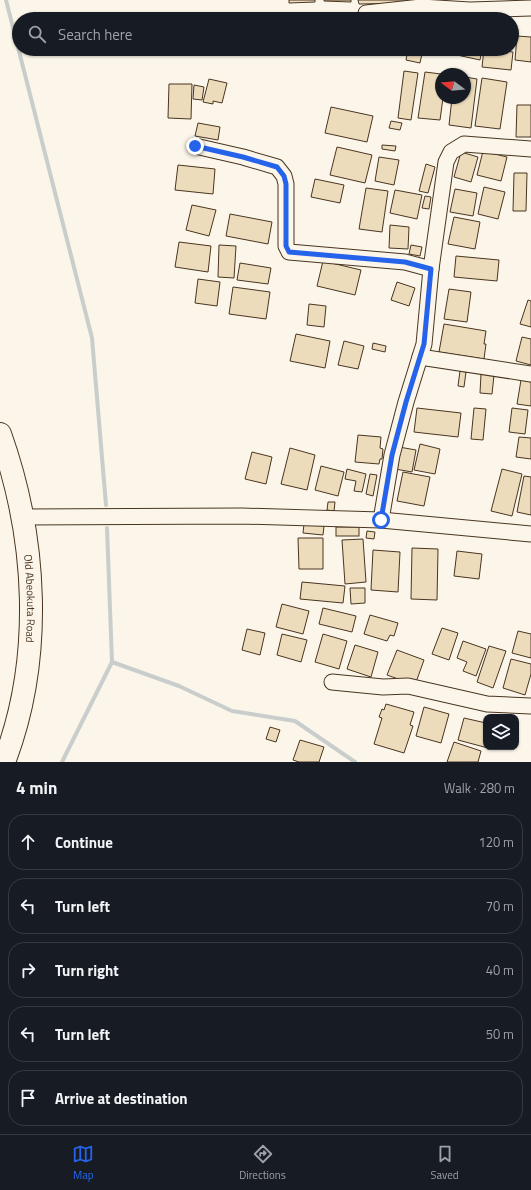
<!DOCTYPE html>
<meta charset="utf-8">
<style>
:root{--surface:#171b24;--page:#20242c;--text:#f1f3f6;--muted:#9ea1a6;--line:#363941;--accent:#2563eb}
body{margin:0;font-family:"Titillium Web",sans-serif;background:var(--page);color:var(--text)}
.controls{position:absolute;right:12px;bottom:12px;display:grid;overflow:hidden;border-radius:8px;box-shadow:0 1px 3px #0004}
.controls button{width:36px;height:36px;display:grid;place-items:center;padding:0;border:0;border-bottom:1px solid var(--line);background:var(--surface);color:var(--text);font:20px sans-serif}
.compass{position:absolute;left:435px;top:68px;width:36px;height:36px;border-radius:50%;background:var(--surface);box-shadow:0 1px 3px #0004;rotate:286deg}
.stop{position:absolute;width:12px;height:12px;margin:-9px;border:3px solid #2563eb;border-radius:50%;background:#fff}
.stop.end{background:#2563eb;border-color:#fff;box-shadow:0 1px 4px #0008}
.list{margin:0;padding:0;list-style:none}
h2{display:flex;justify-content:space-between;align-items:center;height:52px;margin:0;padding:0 16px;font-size:17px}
h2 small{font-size:13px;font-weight:400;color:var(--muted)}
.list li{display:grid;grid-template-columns:26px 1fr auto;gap:12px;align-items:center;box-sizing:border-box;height:56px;margin:0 8px 8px;padding:0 8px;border:1px solid var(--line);border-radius:16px}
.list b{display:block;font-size:15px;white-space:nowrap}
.list em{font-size:13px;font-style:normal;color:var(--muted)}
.icon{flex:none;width:22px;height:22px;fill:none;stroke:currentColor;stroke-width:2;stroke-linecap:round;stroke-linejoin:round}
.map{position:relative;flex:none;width:531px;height:762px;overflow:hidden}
.search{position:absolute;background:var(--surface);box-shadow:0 1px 3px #0004;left:12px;right:12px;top:12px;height:44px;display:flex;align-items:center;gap:10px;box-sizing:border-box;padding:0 14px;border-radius:22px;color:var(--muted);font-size:15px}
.sheet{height:372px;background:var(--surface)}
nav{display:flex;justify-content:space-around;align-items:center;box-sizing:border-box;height:56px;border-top:1px solid var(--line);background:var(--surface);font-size:11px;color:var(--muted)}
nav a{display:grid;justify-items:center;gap:2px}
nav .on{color:var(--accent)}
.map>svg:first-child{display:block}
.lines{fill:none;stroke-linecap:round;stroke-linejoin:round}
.stream{stroke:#c9cecd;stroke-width:4}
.building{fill:#ecdcbc;stroke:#4a3520}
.minor-casing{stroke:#4a3520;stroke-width:17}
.highway-casing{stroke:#4a3520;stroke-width:24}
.minor{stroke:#fbf6e9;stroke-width:15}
.highway{stroke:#fbf6e9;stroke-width:22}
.route{stroke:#2563eb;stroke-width:5}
.labels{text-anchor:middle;stroke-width:3;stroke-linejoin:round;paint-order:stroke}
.street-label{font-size:11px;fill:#4a3520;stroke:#fbf6e9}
</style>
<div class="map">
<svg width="531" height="762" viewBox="0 0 531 762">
<rect width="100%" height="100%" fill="#fbf6e9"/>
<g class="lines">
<g class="stream">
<polyline points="6,0 92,338 106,505"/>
<polyline points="112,662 179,686 232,711 295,721 355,762"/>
<polyline points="62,762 112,662 107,528"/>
</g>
</g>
<g class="building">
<polygon points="289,0 315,0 315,2 289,3"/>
<polygon points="324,0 351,0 351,2 324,1"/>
<polygon points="358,0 414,0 414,3 359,4"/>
<polygon points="517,36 531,37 531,62 515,60"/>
<polygon points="408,49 423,49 420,63 406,60"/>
<polygon points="426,49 451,49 450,55"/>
<polygon points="458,49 482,49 480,60 457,55"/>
<polygon points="484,49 513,52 511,70 482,67"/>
<polygon points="404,71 418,73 411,120 398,118"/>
<polygon points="425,72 441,74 441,98 443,98 440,120 418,118"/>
<polygon points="465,77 477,79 471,128 449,125 452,98 465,98"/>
<polygon points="482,78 507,82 500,129 475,126"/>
<polygon points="209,79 227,83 222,103 213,101 213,104 203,102"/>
<polygon points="169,84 192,84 191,119 168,118"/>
<polygon points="194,85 204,87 202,100 193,99"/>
<polygon points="517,105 531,105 531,137 516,137"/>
<polygon points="331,107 373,116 367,142 325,133"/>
<polygon points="391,121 402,123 400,130 389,128"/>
<polygon points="198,123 220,127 218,140 195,136"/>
<polygon points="382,145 396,146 395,151 382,149"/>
<polygon points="337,147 372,155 365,183 330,175"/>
<polygon points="483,151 507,157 501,181 477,175"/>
<polygon points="461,152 478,157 471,182 454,177"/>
<polygon points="379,157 399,160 394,185 375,181"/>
<polygon points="426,164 435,167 428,193 419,191"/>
<polygon points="178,165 215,169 213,194 175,190"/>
<polygon points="514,173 527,173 526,211 513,211"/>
<polygon points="315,179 344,185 340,203 311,197"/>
<polygon points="484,187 505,192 498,219 478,214"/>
<polygon points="366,188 388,191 382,232 359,229"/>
<polygon points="455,189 477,193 473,216 450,212"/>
<polygon points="395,190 422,195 417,219 390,213"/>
<polygon points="425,196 431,197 429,209 422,208"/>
<polygon points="192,205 216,210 209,236 186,230"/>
<polygon points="230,214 272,222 268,244 226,236"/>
<polygon points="454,217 480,222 475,249 448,244"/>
<polygon points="390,225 409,227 408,249 389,248"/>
<polygon points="179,242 211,246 208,272 175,267"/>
<polygon points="219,245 236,246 234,278 218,277"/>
<polygon points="411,245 422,247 420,256 409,254"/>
<polygon points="456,256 499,260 497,281 454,277"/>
<polygon points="323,261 361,270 355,295 317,286"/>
<polygon points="240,263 271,268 268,284 237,280"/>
<polygon points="198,279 220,282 217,306 195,303"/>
<polygon points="397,282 415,288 409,306 391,300"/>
<polygon points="233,287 270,292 266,319 229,314"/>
<polygon points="449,289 471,292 467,322 444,319"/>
<polygon points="528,300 531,301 531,327 520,324"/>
<polygon points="309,304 326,306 324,327 307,325"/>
<polygon points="444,324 486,331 484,344 486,344 484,359 439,352"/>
<polygon points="296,334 330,341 325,368 290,361"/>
<polygon points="522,337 531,339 531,365 516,361"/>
<polygon points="344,341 364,346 358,369 338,365"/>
<polygon points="373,343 386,346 385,352 372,349"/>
<polygon points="460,371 466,372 464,387 458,386"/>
<polygon points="481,374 494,375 492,394 480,393"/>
<polygon points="521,380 531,382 531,406 517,404"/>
<polygon points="417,408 461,413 458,437 414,432"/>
<polygon points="474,408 486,409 483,440 471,439"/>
<polygon points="512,408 528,410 525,434 509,432"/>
<polygon points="358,435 381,437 380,448 383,449 382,459 380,459 379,464 355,462"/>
<polygon points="519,437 531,438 531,459 516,457"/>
<polygon points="420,444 440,449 435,474 414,470"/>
<polygon points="399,447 416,450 412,472 395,469"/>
<polygon points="290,448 315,455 307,490 281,484"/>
<polygon points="252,452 272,457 266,484 245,479"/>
<polygon points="321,466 344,472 338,496 315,490"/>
<polygon points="347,469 366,474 362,492 354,491 356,481 345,479"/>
<polygon points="502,469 522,474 512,516 491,511"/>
<polygon points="403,472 430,477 424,506 397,501"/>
<polygon points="370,474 377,475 373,496 366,494"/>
<polygon points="524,476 531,477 531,515 517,512"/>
<polygon points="328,502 335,502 334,511 327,510"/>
<polygon points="304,524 324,526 323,535 303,533"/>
<rect x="336" y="527" width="23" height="9"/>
<polygon points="367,531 375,532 374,539 366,538"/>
<polygon points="298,538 323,538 323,569 299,569"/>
<polygon points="363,539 366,582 345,584 342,540"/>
<polygon points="412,548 438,549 437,600 411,599"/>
<polygon points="373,550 400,552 398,592 371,590"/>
<polygon points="457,551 482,554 479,579 454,576"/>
<polygon points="302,582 345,586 343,603 300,599"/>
<polygon points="350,588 365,588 365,603 351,604"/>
<polygon points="282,604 309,611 303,634 276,627"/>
<polygon points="323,608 356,616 352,632 319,624"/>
<polygon points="370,615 398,623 394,636 390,635 387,641 364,634"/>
<polygon points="442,628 458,633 449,660 432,654"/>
<polygon points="247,629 265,633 260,655 242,650"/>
<polygon points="518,631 531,634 531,658 512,653"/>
<polygon points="282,634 307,640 301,662 277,655"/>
<polygon points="323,634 347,641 339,669 315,662"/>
<polygon points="463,641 486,649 476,676 463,671 467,662 457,658"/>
<polygon points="355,645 378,652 371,677 347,669"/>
<polygon points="489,646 506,651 493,688 477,682"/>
<polygon points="397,650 424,660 415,685 387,675"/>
<polygon points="511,659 531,664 531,674 525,695 503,688"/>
<polygon points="386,704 414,712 410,725 413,726 404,753 374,744 382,718 379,717 382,709 384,710"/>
<polygon points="424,707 449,714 441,743 416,736"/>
<polygon points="464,718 486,723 486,747 488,748 458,740"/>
<polygon points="270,727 280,730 276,742 266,739"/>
<polygon points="300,740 324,747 319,762 299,762 293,760"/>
<polygon points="454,742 481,751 478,762 447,762"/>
</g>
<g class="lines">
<g class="minor-casing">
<g id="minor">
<polyline points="366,13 421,7 470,10 531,8"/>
<polyline points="195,146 243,157 277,167 284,176 286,184 286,246 289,252 405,262 431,269"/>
<polyline points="420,357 531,374"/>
<polyline points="22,517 242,516 381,520 531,534"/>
<polyline points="381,520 392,455 406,402 424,344 431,269 446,162 451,152 464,144 531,149"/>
<polyline points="332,682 383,687 408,686 487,704 531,706"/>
</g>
</g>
<g class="highway-casing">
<g id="highway">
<path id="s1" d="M 0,434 C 37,538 44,658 4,762"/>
</g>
</g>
<use href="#minor" class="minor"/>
<use href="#highway" class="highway"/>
</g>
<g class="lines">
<polyline class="route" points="195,146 243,157 277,167 284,176 286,184 286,246 289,252 405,262 431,269 424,344 406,402 392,455 381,520"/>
</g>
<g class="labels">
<g class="street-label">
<text dy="4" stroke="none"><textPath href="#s1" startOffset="168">Old Abeokuta Road</textPath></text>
</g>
</g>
</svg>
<div class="controls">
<button><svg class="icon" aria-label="layers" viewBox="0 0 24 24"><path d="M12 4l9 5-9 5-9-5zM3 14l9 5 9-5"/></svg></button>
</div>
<svg class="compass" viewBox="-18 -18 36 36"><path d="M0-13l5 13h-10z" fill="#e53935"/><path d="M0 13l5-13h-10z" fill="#9ea1a6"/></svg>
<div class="stop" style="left:381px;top:520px"></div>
<div class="stop end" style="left:195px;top:146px"></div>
<div class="search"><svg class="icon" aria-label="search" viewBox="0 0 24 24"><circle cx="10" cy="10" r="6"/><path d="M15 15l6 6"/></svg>Search here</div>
</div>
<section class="sheet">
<h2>4 min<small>Walk · 280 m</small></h2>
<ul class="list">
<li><svg class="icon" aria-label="ahead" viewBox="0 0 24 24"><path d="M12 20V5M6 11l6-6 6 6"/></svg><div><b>Continue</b></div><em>120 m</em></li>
<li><svg class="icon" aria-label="left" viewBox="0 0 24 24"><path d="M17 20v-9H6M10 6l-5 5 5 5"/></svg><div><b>Turn left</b></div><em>70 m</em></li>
<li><svg class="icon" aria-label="right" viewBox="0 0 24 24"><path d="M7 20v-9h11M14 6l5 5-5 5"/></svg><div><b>Turn right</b></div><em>40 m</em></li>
<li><svg class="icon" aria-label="left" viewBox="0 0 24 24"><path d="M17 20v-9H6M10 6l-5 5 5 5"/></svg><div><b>Turn left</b></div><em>50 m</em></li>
<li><svg class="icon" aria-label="arrive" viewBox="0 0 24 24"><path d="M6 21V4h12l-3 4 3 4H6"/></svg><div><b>Arrive at destination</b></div></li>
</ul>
</section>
<nav>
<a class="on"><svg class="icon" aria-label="map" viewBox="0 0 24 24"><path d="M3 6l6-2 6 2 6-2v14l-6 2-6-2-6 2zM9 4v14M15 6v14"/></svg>Map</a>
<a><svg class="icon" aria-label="directions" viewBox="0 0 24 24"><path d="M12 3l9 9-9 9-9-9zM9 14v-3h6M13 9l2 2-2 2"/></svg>Directions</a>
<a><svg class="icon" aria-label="saved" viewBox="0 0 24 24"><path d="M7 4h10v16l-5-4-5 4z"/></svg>Saved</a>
</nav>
